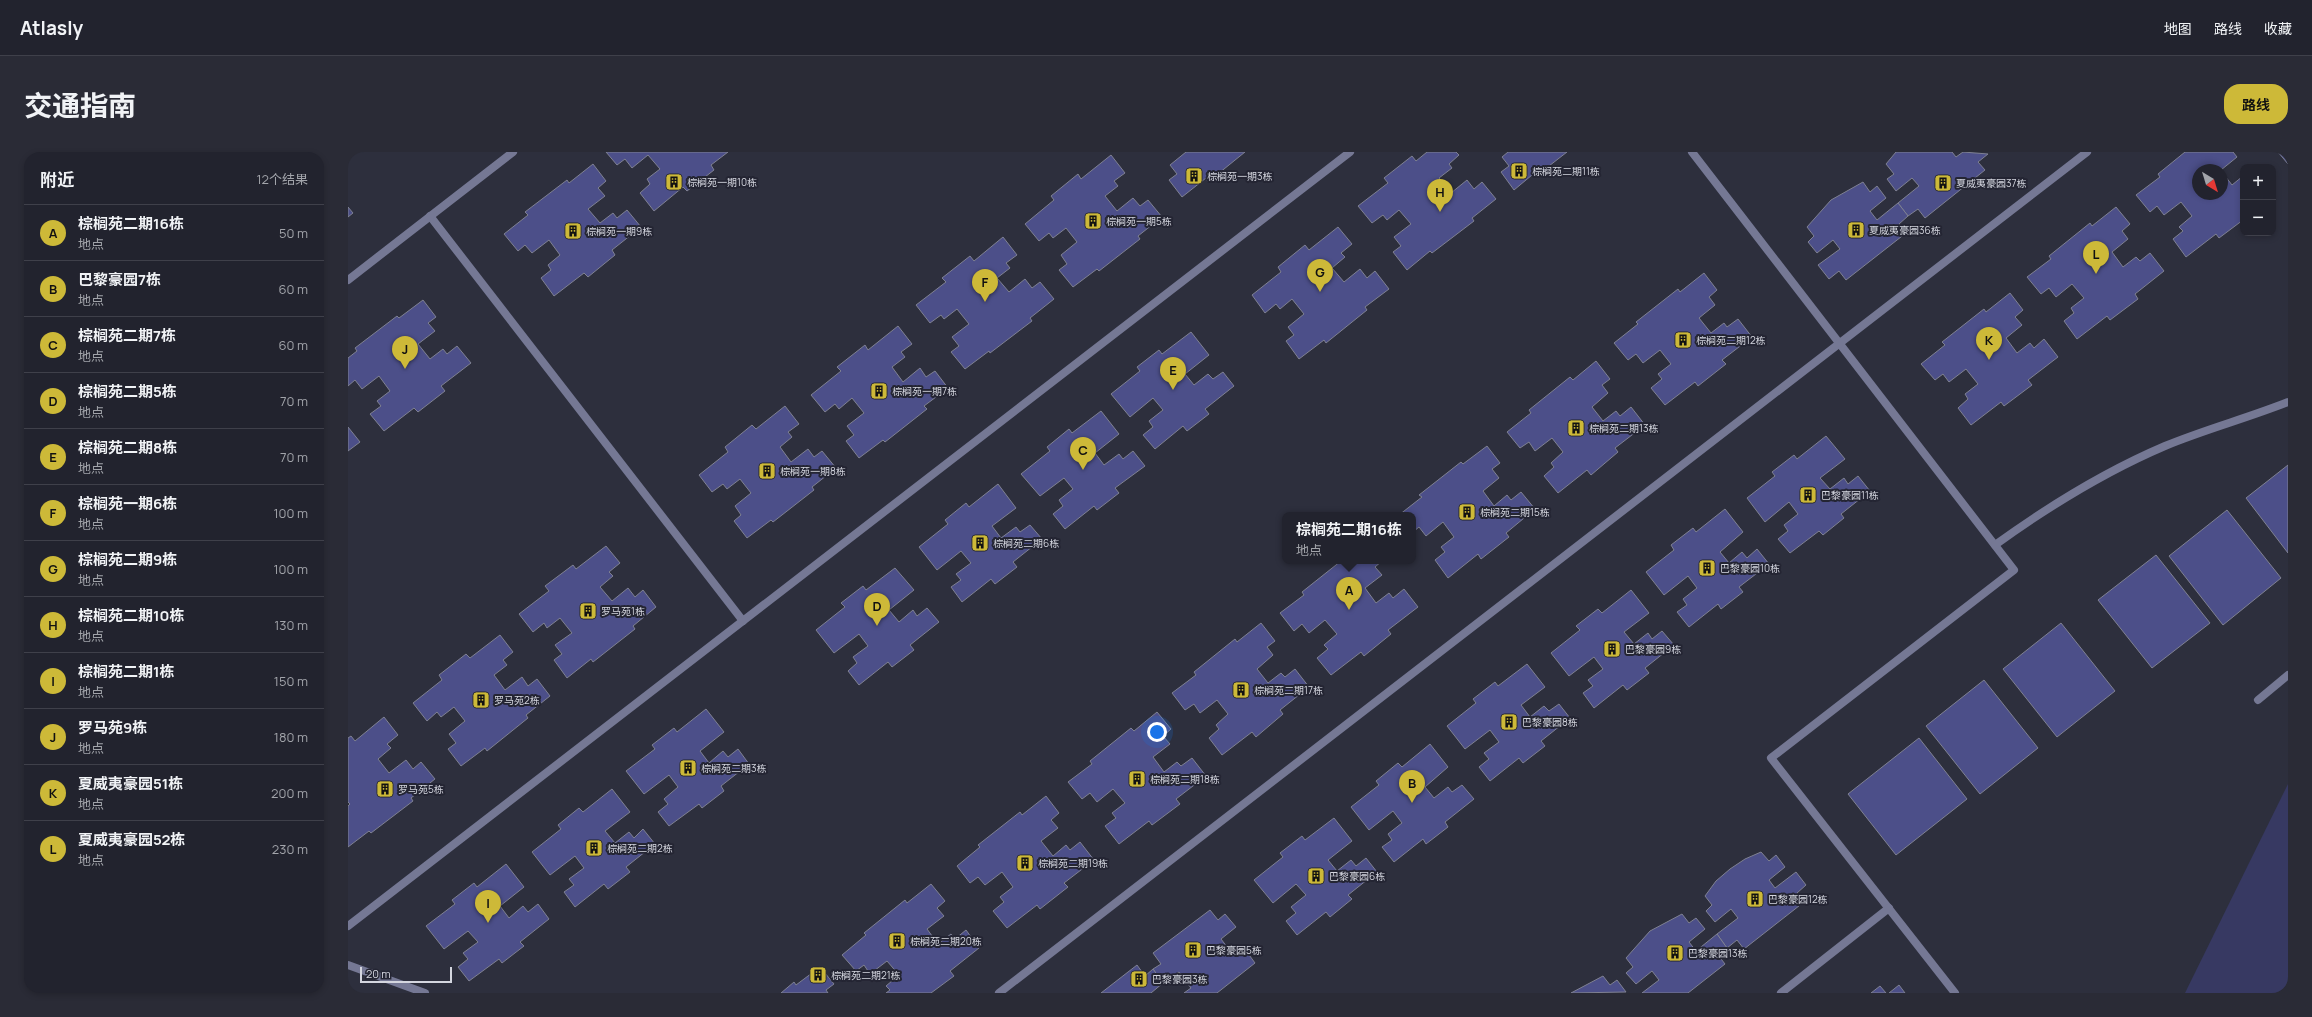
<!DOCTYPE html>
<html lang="zh">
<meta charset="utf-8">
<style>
:root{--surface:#22232e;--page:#2a2b36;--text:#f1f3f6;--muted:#a2a4aa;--line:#3f404a;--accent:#cdb938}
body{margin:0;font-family:Manrope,"Noto Sans SC",sans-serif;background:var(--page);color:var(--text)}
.controls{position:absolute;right:12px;top:12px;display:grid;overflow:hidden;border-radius:8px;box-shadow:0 2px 6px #0003}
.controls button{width:36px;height:36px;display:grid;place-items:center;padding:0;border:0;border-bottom:1px solid var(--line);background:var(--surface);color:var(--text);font:20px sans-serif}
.compass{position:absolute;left:1844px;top:12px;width:36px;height:36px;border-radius:50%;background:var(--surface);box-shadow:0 2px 6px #0003;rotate:142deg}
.scale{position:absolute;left:12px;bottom:10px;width:92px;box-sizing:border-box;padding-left:4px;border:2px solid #d4d6df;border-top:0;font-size:11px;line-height:14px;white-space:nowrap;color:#d4d6df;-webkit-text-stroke:3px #242533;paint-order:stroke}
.you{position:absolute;left:809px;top:580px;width:14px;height:14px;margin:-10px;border:3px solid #fff;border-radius:50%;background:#1a73e8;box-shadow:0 0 0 6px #1a73e833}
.badge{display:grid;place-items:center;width:26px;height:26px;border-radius:50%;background:var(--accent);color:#111;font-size:13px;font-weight:700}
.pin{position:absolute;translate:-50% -33px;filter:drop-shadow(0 1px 2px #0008)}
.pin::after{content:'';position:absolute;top:21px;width:14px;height:12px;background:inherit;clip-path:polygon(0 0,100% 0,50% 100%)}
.popup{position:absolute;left:934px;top:360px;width:134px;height:52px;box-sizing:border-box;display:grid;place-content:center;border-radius:8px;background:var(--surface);filter:drop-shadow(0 1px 3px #0005);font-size:13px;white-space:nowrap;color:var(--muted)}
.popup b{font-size:15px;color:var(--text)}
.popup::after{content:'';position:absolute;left:50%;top:100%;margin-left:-8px;border:8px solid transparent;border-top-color:var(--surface)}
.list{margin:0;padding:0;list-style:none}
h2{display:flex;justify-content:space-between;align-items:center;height:52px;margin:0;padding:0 16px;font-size:17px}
h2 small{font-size:13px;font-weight:400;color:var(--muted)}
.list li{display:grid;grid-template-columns:26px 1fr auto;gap:12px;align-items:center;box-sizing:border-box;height:56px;padding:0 16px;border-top:1px solid var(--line)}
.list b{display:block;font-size:15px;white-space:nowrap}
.list p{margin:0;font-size:13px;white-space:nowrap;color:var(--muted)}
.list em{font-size:13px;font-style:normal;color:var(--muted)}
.map{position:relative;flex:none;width:1940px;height:841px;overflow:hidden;border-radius:16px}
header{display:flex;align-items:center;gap:24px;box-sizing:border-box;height:56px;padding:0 20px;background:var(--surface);border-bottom:1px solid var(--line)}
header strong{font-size:19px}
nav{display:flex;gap:22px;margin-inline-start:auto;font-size:14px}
.intro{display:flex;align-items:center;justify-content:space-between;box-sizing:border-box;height:96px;padding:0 24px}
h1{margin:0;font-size:28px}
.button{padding:10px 18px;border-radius:16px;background:var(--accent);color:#111;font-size:14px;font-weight:700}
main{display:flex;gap:24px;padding:0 24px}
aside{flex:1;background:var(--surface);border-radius:16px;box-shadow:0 2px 6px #0003}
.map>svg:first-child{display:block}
.green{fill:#373962}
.building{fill:#4c4f89;stroke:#7f8192}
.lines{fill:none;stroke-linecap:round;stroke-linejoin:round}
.service{stroke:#757894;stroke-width:8}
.labels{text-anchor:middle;stroke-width:4;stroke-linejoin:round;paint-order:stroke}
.poi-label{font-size:10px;fill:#d4d6df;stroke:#242533;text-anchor:start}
</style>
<header>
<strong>Atlasly</strong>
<nav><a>地图</a><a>路线</a><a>收藏</a></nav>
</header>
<div class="intro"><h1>交通指南</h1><a class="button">路线</a></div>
<main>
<aside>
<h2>附近<small>12个结果</small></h2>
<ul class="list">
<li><span class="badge">A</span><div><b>棕榈苑二期16栋</b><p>地点</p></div><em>50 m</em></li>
<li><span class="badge">B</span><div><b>巴黎豪园7栋</b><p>地点</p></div><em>60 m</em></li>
<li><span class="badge">C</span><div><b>棕榈苑二期7栋</b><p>地点</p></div><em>60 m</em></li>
<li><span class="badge">D</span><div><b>棕榈苑二期5栋</b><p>地点</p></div><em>70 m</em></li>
<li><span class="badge">E</span><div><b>棕榈苑二期8栋</b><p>地点</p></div><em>70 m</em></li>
<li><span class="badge">F</span><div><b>棕榈苑一期6栋</b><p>地点</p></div><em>100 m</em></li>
<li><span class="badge">G</span><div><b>棕榈苑二期9栋</b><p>地点</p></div><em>100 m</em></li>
<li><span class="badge">H</span><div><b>棕榈苑二期10栋</b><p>地点</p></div><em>130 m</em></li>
<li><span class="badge">I</span><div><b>棕榈苑二期1栋</b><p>地点</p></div><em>150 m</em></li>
<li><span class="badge">J</span><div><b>罗马苑9栋</b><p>地点</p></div><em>180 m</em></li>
<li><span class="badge">K</span><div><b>夏威夷豪园51栋</b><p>地点</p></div><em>200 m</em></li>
<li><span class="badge">L</span><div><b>夏威夷豪园52栋</b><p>地点</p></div><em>230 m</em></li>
</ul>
</aside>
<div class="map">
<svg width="1940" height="841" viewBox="0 0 1940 841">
<rect width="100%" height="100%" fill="#2d2f3d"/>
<polygon class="green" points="1940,632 1940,841 1837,841"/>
<g class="building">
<polygon points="258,0 380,0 363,13 366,18 339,39 335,35 306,59 292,41 302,32 299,27 312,17 300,3 284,16 277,7 269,13"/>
<polygon points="838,0 897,0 860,30 858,26 834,45 821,28 829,22 822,13"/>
<polygon points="1079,0 1108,0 1111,3 1101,12 1104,16 1091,26 1103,41 1119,28 1126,37 1134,30 1148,47 1124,66 1126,69 1084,101 1082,99 1059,118 1045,100 1053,94 1046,85 1063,72 1051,58 1039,68 1035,63 1024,71 1010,54 1040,31 1036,26 1064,4 1068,9"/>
<polygon points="1160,0 1219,0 1192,21 1190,18 1166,38 1153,20 1161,14 1154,5"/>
<polygon points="1548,0 1604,0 1608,5 1615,0 1640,2 1630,10 1637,18 1577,66 1570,57 1560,64 1550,51 1571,34 1564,26 1548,39 1539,27 1546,22 1538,12"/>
<polygon points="1837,0 1885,0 1889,5 1873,18 1850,18 1850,42 1874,42 1874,20 1884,33 1895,24 1895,68 1871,86 1868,82 1838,105 1825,87 1835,79 1831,75 1844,64 1833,50 1816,63 1809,54 1802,60 1788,43 1812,25 1810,22"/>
<polygon points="1930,0 1940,0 1940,12"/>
<polygon points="763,3 777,21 766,29 770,34 757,44 769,59 785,46 792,54 800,48 814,65 790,84 792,87 751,119 749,117 725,135 711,118 719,112 713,103 729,90 718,76 705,86 701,81 691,89 677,72 706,48 703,44 730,22 733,27"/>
<polygon points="245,12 258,29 250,36 257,44 240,57 252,71 265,61 269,66 279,58 293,75 264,98 267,103 240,125 236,121 206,144 193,126 203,118 200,113 212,103 201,88 184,101 177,93 170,99 156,82 180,63 177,60 219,28 221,31"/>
<polygon points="1515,30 1522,40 1529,34 1538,46 1522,59 1529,68 1550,51 1560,64 1551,72 1558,81 1498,128 1491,119 1481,127 1470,113 1492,97 1485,88 1469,101 1460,90 1466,84 1459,75 1483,48"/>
<polygon points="0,55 5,61 0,65"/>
<polygon points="1768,55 1782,72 1774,79 1780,87 1764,100 1775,115 1788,105 1792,109 1802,101 1816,119 1787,142 1790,147 1762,168 1759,164 1729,187 1716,169 1726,161 1723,156 1736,146 1724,132 1708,145 1701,136 1693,142 1679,125 1703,107 1701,104 1742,71 1744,74"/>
<polygon points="990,75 1004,92 993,101 997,105 984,116 996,130 1012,117 1019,126 1027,119 1041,137 1017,155 1019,158 978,191 976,188 951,207 938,189 946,183 940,175 956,162 944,147 932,157 928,152 917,161 904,143 933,120 930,115 957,93 961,98"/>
<polygon points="655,85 669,103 658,111 662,116 649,126 661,140 677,127 684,136 692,130 706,147 682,166 684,169 642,201 641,199 617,217 603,200 611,194 604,185 621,172 609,157 596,167 593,163 582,171 568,153 598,130 594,126 622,104 626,109"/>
<polygon points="1356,121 1369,138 1361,145 1367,153 1351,166 1363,181 1376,171 1379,175 1390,167 1404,185 1374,208 1378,212 1350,234 1347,230 1317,253 1303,236 1314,227 1310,222 1323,212 1312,198 1295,211 1288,202 1280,208 1266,191 1290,172 1288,170 1330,137 1332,140"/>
<polygon points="1662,141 1675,158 1667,165 1674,173 1658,186 1669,201 1682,191 1686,196 1696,187 1710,205 1680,228 1684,233 1656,254 1653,250 1623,273 1610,256 1620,247 1617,242 1630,232 1618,217 1601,230 1595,222 1587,228 1573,212 1597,193 1594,190 1636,157 1638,160"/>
<polygon points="75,148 88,165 80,171 87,179 70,192 82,207 95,197 99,202 109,194 123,211 93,234 97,239 70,260 66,256 36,279 22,262 33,254 29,249 42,239 31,224 14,237 7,228 0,234 0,206 9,199 7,196 49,164 51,166"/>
<polygon points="550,174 564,192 553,200 557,205 544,215 555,230 572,216 578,225 587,219 600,236 576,254 579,257 537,290 535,288 511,306 498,289 506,283 499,274 516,261 504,246 491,257 487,252 477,260 463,243 493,219 489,215 517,193 520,198"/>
<polygon points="843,180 861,203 837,222 846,233 860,222 865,227 875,220 886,234 857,257 861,262 839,279 835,274 807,297 795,283 805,275 801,269 815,258 805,246 782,265 763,242 792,219 789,215 811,198 814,202"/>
<polygon points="1248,209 1262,227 1254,233 1260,241 1244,255 1255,269 1268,259 1272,264 1283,255 1297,273 1267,296 1270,300 1243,323 1239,318 1210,341 1196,324 1206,315 1203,311 1215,300 1204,286 1187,299 1181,290 1172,296 1159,280 1183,261 1181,258 1222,225 1225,228"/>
<polygon points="437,254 451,272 440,280 444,285 432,295 443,310 460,297 466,305 474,299 488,316 464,335 466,338 425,370 423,368 399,386 386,369 393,363 387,354 403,341 392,327 379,337 375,332 364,340 351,323 380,300 377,295 404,273 408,277"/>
<polygon points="753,259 771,282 747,301 756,313 771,302 775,307 785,299 797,314 767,336 771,341 749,358 746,354 717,377 705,362 715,354 711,348 725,337 716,326 692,344 673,322 702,299 699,295 721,277 724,281"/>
<polygon points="0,275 12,290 0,299"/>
<polygon points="1478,284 1497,307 1472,326 1482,337 1496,326 1500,332 1510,324 1522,339 1493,362 1496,366 1475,383 1471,379 1442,401 1430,387 1440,379 1436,373 1450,362 1441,350 1417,370 1399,346 1427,324 1424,320 1446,303 1449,307"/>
<polygon points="1139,294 1152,311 1144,317 1151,326 1135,339 1146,354 1159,343 1163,348 1173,340 1187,357 1158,381 1161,385 1133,407 1130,402 1100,426 1087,408 1097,400 1093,395 1106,385 1095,370 1078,384 1071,375 1065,380 1065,363 1051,363 1074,345 1071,343 1113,310 1115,312"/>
<polygon points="1940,313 1940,401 1898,346"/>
<polygon points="650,332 668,356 644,374 653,386 668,375 672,380 682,373 694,387 665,410 669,415 647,432 643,427 614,450 603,435 613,428 608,422 623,411 613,399 589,418 571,395 600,372 597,368 618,351 621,355"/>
<polygon points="1377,357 1395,380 1372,400 1381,411 1394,400 1399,406 1409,397 1421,412 1391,435 1395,440 1373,457 1370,452 1341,475 1329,460 1339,453 1335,447 1349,436 1340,424 1316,443 1298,420 1326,398 1323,393 1345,376 1348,380"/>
<polygon points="1879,358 1933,426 1875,473 1821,404"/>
<polygon points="258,394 272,411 261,420 265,424 252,435 264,449 280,436 287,445 295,438 308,455 285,474 287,477 245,510 243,507 219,526 206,508 214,502 207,493 224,481 212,466 199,476 196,471 185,480 171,462 201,439 197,434 225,413 228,417"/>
<polygon points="1808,403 1862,471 1804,516 1750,448"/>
<polygon points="993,409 1034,409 1027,415 1034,423 1017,436 1028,451 1041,441 1045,446 1056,437 1070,455 1040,478 1043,482 1016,504 1013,500 983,523 969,506 980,497 976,493 989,482 977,468 961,481 954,472 946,479 932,461 956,443 954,440"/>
<polygon points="547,416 566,438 541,458 551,470 565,458 569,464 579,456 591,470 562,493 566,498 544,515 540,510 511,533 500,519 509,511 505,505 520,494 511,482 486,501 468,478 497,455 493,451 515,434 518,438"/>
<polygon points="1283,438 1301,461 1276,480 1286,492 1300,481 1304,487 1314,479 1326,493 1297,516 1301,521 1279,538 1275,533 1246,556 1235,541 1245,534 1240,528 1255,517 1246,505 1221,524 1203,501 1232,478 1228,474 1250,457 1254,461"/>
<polygon points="913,471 927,489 919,495 925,503 909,517 920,531 933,521 937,525 947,517 961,535 932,558 935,562 908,585 904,580 874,603 861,586 871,577 868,573 880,562 869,548 852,561 846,552 837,558 824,541 848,523 846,520 887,487 889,490"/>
<polygon points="1713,471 1767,539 1709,585 1655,517"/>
<polygon points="152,483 165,500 155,508 159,513 146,523 157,538 174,525 180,534 189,527 202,544 178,563 180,566 139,599 137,596 113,614 100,597 108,591 101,582 117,569 106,555 93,565 89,560 79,569 65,551 94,528 91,523 118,502 122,506"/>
<polygon points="1179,512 1197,535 1173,553 1182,565 1196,554 1201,559 1211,552 1222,566 1193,589 1197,594 1175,611 1171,606 1142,629 1131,615 1141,607 1136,601 1151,590 1142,578 1117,597 1099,574 1128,551 1125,547 1147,530 1150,534"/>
<polygon points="1636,528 1690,596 1632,642 1578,574"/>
<polygon points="358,557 376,580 352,599 361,611 375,599 380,605 390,597 401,612 373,634 376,639 354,656 351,652 321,674 310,660 320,652 316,647 330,635 321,623 296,642 278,619 307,597 304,593 326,576 329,580"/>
<polygon points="809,560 823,577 815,584 822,592 805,605 816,620 829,610 833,614 844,606 858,624 828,647 832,652 804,673 801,669 771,692 757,674 768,666 764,661 777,651 765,637 749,650 742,641 734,647 720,630 744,612 742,609 783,576 786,579"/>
<polygon points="36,565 50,583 39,592 43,596 30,607 41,621 58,608 65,617 73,610 87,627 63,646 65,649 23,681 21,679 0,695 0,654 2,652 0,650 0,586 3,584 7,589"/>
<polygon points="1571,586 1619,647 1548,703 1500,642"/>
<polygon points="1082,592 1100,615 1077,635 1086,646 1100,635 1104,640 1114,633 1126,647 1097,670 1100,675 1078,692 1075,687 1046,710 1034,695 1044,688 1040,682 1054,671 1045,659 1021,678 1003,655 1031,633 1028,629 1050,611 1054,615"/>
<polygon points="264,637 282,660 257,679 267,691 281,680 286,686 295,677 307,692 278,715 282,720 260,737 256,732 227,755 216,740 226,733 221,727 236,716 227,704 202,723 184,700 213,677 210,673 231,656 235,660"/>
<polygon points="698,644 711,661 703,668 710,676 693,689 705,704 718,693 722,698 732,690 746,708 716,731 720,735 692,757 689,753 659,776 645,759 656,750 652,745 665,735 654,720 637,733 630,725 622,731 609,714 632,695 630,693 672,660 674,663"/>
<polygon points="986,666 1004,689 980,708 989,719 1003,708 1008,714 1018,706 1029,720 1000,743 1004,747 982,765 978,760 949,783 938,769 948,761 943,755 958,743 948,732 925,751 906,728 935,705 932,701 954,684 957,688"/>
<polygon points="1413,700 1421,709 1428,703 1437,715 1421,728 1427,736 1448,720 1458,733 1449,741 1456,750 1396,797 1389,788 1379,796 1369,782 1390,766 1383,757 1367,770 1358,759 1364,753 1357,744 1368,729 1382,717 1397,707"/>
<polygon points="158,712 176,735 152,754 161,766 175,754 180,760 190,752 201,767 172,790 176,794 154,811 151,807 121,829 110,815 120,807 115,801 130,790 120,779 96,797 78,774 107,752 104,748 126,731 129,735"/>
<polygon points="583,732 597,749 589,756 596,764 579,777 590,792 603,782 607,787 618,778 631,796 602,819 606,824 583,841 538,841 542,838 538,834 551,823 539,809 522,822 516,813 508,819 494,803 518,783 516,781 557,748 559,751"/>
<polygon points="862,758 870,768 877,762 888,775 873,787 886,804 896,796 907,811 869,841 836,841 843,836 831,820 815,831 805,817 813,812 805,801"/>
<polygon points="1334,762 1341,771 1348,766 1357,777 1341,790 1348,799 1369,782 1379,796 1370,803 1377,812 1340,841 1294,841 1311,828 1304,819 1288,832 1278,821 1285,815 1278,806 1302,779"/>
<polygon points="789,813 797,824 805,817 815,831 803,841 753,841"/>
<polygon points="472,815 486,832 478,838 480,841 433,841 446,830 448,833"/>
<polygon points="1255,824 1262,833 1269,828 1278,840 1223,841"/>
<polygon points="1551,833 1557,841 1541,841"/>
<polygon points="1532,834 1538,841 1523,841"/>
</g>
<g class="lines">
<g class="service">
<polyline points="1344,0 1666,418 1423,606 1607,841"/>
<polyline points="82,64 395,469"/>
<polyline points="0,128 165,0"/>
<path d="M 1647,393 C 1701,354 1756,320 1817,294 C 1858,277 1900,266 1940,250"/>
<polyline points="1910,548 1940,523"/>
<polyline points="0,774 1002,0"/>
<polyline points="0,813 77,841"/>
<polyline points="651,841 1739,0"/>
<polyline points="1433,841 1541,756"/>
</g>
</g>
<defs>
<g id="building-square" transform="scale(0.9)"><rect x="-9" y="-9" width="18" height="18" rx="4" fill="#cdb938" stroke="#242533"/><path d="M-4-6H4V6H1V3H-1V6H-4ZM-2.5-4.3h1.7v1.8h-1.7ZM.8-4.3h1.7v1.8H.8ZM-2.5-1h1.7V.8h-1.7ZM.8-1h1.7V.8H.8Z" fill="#111"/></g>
</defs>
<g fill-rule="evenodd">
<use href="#building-square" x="1171" y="19"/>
<use href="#building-square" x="846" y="24"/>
<use href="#building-square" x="326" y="30"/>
<use href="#building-square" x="1595" y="31"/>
<use href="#building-square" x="745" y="69"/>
<use href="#building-square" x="1508" y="78"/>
<use href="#building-square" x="225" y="79"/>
<use href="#building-square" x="1335" y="188"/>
<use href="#building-square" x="531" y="239"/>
<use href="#building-square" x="1228" y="276"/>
<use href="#building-square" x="419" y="319"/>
<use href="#building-square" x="1460" y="343"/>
<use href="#building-square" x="1119" y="360"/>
<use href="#building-square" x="632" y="391"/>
<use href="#building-square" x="1359" y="416"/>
<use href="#building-square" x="240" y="459"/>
<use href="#building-square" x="1264" y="497"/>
<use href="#building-square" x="893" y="538"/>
<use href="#building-square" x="133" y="548"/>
<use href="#building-square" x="1161" y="570"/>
<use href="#building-square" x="340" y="616"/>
<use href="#building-square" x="789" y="627"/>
<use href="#building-square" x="37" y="637"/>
<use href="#building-square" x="246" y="696"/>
<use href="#building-square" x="677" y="711"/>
<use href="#building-square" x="968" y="724"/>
<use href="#building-square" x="1407" y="747"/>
<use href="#building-square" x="549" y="789"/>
<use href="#building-square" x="845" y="798"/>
<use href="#building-square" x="1327" y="801"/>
<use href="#building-square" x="470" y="823"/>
<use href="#building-square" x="791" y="827"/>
</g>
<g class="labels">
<g class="poi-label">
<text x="1184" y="23">棕榈苑二期11栋</text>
<text x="859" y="28">棕榈苑一期3栋</text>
<text x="339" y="34">棕榈苑一期10栋</text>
<text x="1608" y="35">夏威夷豪园37栋</text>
<text x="758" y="73">棕榈苑一期5栋</text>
<text x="1521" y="82">夏威夷豪园36栋</text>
<text x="238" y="83">棕榈苑一期9栋</text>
<text x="1348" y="192">棕榈苑二期12栋</text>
<text x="544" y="243">棕榈苑一期7栋</text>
<text x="1241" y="280">棕榈苑二期13栋</text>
<text x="432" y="323">棕榈苑一期8栋</text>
<text x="1473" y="347">巴黎豪园11栋</text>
<text x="1132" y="364">棕榈苑二期15栋</text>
<text x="645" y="395">棕榈苑二期6栋</text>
<text x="1372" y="420">巴黎豪园10栋</text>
<text x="253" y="463">罗马苑1栋</text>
<text x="1277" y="501">巴黎豪园9栋</text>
<text x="906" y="542">棕榈苑二期17栋</text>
<text x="146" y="552">罗马苑2栋</text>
<text x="1174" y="574">巴黎豪园8栋</text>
<text x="353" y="620">棕榈苑二期3栋</text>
<text x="802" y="631">棕榈苑二期18栋</text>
<text x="50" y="641">罗马苑5栋</text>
<text x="259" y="700">棕榈苑二期2栋</text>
<text x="690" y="715">棕榈苑二期19栋</text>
<text x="981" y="728">巴黎豪园6栋</text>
<text x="1420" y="751">巴黎豪园12栋</text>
<text x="562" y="793">棕榈苑二期20栋</text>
<text x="858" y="802">巴黎豪园5栋</text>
<text x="1340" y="805">巴黎豪园13栋</text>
<text x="483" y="827">棕榈苑二期21栋</text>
<text x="804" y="831">巴黎豪园3栋</text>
</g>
</g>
</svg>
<div class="controls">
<button>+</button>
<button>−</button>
</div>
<svg class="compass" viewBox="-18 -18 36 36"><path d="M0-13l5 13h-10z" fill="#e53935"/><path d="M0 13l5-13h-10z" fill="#a2a4aa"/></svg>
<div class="scale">20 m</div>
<div class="you"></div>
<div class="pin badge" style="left:1001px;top:458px">A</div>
<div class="popup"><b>棕榈苑二期16栋</b>地点</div>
<div class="pin badge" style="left:1064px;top:651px">B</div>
<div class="pin badge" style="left:735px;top:318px">C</div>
<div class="pin badge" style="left:529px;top:474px">D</div>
<div class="pin badge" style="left:825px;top:238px">E</div>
<div class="pin badge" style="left:637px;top:150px">F</div>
<div class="pin badge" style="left:972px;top:140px">G</div>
<div class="pin badge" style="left:1092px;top:60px">H</div>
<div class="pin badge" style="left:140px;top:771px">I</div>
<div class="pin badge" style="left:57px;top:217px">J</div>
<div class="pin badge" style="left:1641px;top:208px">K</div>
<div class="pin badge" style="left:1748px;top:122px">L</div>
</div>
</main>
